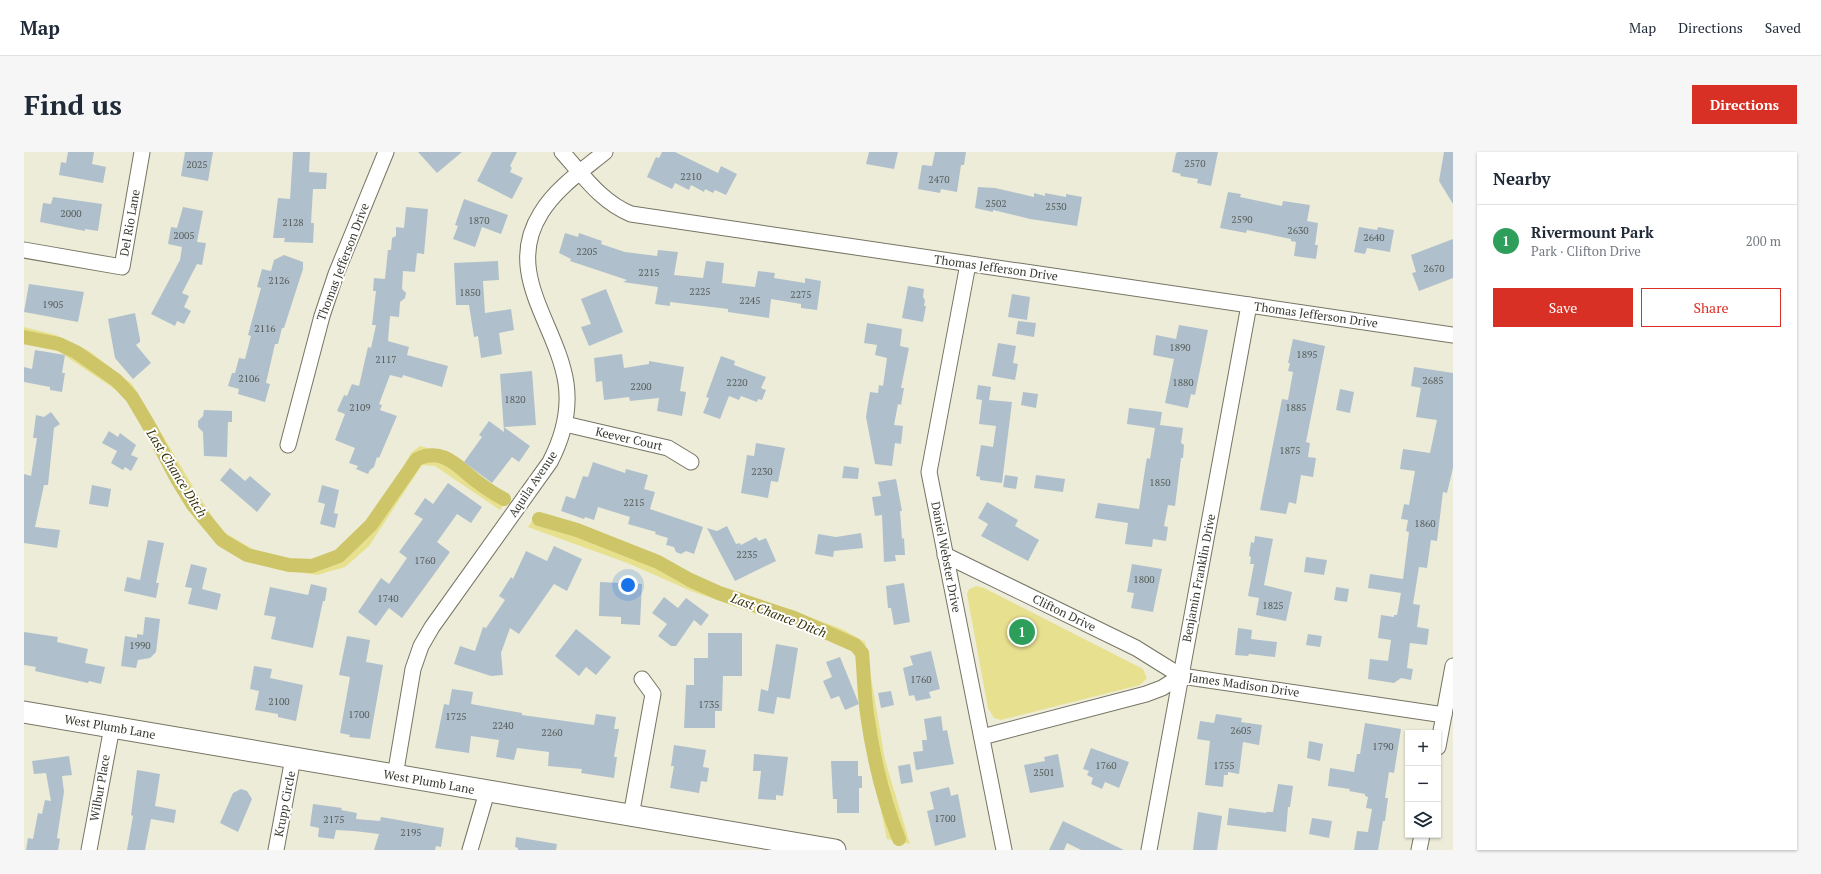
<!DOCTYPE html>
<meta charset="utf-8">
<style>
:root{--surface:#fff;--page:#f6f6f7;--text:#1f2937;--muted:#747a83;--line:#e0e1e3;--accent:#d93025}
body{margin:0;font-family:"PT Serif",serif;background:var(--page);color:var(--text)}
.controls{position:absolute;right:12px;bottom:12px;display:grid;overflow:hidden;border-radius:0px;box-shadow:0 1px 3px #0004}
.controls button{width:36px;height:36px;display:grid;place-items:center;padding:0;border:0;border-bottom:1px solid var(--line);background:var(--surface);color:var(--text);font:20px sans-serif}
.you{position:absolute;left:604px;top:433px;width:14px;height:14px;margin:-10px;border:3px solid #fff;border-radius:50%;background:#1a73e8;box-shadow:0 0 0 6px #1a73e833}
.badge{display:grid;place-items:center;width:26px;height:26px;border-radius:50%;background:var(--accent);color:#fff;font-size:13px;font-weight:700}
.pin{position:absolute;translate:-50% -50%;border:2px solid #fff;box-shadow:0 1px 4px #0006}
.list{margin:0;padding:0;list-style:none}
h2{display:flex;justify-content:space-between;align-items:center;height:52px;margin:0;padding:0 16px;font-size:17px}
h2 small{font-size:13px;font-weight:400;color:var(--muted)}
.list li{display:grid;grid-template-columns:26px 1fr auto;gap:12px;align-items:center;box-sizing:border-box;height:72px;padding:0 16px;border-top:1px solid var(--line)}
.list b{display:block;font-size:15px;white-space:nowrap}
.list p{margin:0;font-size:13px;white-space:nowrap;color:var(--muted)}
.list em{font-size:13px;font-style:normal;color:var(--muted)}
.actions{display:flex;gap:8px;padding:12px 16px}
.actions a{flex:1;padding:9px 0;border:1px solid var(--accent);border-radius:0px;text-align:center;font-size:14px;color:var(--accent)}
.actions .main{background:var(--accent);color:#fff}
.icon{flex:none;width:22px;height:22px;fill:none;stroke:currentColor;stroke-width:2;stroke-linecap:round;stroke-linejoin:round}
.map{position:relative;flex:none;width:1429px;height:698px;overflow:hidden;border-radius:0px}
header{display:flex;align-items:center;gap:24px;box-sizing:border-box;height:56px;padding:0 20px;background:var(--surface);border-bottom:1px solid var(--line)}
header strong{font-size:19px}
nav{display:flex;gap:22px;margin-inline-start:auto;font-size:14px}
.intro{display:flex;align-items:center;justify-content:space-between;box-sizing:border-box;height:96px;padding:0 24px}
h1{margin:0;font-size:28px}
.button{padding:10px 18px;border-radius:0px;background:var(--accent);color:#fff;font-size:14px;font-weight:700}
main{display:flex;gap:24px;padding:0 24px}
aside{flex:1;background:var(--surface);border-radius:0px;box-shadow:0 1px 3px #0004}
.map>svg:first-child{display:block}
.green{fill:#e7e08f}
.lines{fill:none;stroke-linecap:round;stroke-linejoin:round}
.canal{stroke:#cdc567;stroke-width:14}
.building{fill:#afc0cc}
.minor-casing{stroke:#767463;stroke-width:17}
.secondary-casing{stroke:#767463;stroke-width:23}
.minor{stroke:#fff;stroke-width:15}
.secondary{stroke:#fff;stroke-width:21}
.labels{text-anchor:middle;stroke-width:4;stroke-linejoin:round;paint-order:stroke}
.number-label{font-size:10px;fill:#575c58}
.street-label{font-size:12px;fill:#3a3a32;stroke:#fff}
.water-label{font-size:13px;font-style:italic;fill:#353107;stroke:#fff}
</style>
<header>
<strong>Map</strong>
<nav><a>Map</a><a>Directions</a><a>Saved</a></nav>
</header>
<div class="intro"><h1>Find us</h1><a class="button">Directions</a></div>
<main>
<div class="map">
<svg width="1429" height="698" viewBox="0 0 1429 698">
<rect width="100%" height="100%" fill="#edecd8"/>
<g class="green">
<polygon points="0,175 32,183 65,199 108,232 174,343 198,379 232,399 258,408 286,411 315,401 336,381 357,353 387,301 396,294 427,303 485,345 476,358 411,314 398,313 345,394 321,415 293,423 252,417 218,406 187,383 158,348 101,244 34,199 0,192"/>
<polygon points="513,362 579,384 638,408 680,429 724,446 780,463 818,477 841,490 861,608 886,692 863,687 846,608 836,503 826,495 667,439 606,412 504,375"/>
<polygon points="953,434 960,436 1119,517 1123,526 1116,533 977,568 970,566 964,556 943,442 945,437"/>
</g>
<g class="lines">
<g class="canal">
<path d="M 0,185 L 35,192 L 52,200 L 92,228 L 108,245 L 124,272 L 153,327 L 169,353 L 198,388 L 223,403 L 265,413 L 288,414 L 315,404 L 347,373 L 393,307 C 419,295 433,314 451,328 C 460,335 470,342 480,347"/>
<path d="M 515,367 L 553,378 L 596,395 L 634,410 L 666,428 L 695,441 L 770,466 L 831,493 L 838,501 C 840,521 840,542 843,562 C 849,605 859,647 875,687"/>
</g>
</g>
<g class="building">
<polygon points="44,0 70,0 68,12 82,15 79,31 35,23 37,10 42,11"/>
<polygon points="161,0 189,0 184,29 157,24"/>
<polygon points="269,0 286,0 285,20 303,21 302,37 289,37 287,71 290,71 289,91 260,90 261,86 249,86 254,46 266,47"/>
<polygon points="394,0 438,0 413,21"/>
<polygon points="468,0 493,0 486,14 488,16 486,20 499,26 488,47 453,29"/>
<polygon points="638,0 651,0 694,21 697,14 713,22 702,43 691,38 689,41 681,37 680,40 667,33 665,38 651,31 648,37 623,25 632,5 635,6"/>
<polygon points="845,0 874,0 870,17 842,12"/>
<polygon points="911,0 942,0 940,13 937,13 933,40 917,37 916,41 894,37 898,13 908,14"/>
<polygon points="1154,0 1194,0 1187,34 1173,31 1174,27 1156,24 1157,22 1148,20 1152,1"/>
<polygon points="1420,0 1429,0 1429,52 1415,29"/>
<polygon points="954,35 971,36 1010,45 1010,41 1021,44 1021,41 1042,45 1042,42 1058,45 1053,74 1006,67 969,58 969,60 951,56"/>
<polygon points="1204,40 1217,42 1216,45 1258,54 1259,49 1286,53 1283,69 1294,71 1291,93 1294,93 1292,107 1270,104 1272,90 1267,89 1267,87 1223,78 1222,81 1196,76"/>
<polygon points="29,45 78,52 74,79 61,77 61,79 16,70 19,51 27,52"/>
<polygon points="440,47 484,63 477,82 458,75 451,95 429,87 434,74 431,73"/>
<polygon points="159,55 179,59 173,90 182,91 178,113 173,112 158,141 165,144 160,155 167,159 160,172 153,169 151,174 127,162 156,108 158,95 144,92 147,75 153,76"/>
<polygon points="382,55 404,57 400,102 393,101 391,120 379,119 378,137 382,141 381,146 376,150 375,165 366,164 364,189 385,195 383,203 424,214 418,235 379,223 378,226 366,223 355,252 358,253 356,258 373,264 355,306 353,305 350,315 346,318 344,322 332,317 334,314 325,311 331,296 311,288 321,262 313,259 320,243 323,244 328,232 335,234 344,195 347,196 352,173 348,173 352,139 349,139 350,126 361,127 364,98 367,98 368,86 372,84 372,75 380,76"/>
<polygon points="1335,75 1353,78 1354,75 1370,78 1366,100 1343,96 1341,102 1330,100"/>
<polygon points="541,81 554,85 555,81 578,89 577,92 601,100 633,104 634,98 654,100 650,123 679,126 682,109 700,111 698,131 731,135 734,119 751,121 750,126 781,131 781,126 797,129 793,158 777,156 777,152 747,147 745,166 704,160 704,157 646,150 646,154 631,152 634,135 599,130 603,128 546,109 547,107 535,101"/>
<polygon points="1429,87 1429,126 1395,139 1388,121 1392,120 1387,103"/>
<polygon points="260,103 279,110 279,117 260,176 258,176 254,192 251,192 242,231 246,232 241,250 214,242 215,237 204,234 208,221 211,221 215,206 221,207 227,184 224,183 237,136 233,135 238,117 247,119 250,108"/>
<polygon points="474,109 475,128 459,129 461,161 487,157 490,178 475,181 478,202 457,206 454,184 450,185 445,153 432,153 430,111"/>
<polygon points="5,132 60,140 54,170 0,160"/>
<polygon points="884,134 900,137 899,145 901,148 900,154 902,154 899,170 878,166"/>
<polygon points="582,137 599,180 565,194 557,175 567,172 557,147"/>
<polygon points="988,142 1006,145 1003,168 984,165"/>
<polygon points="111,161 116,187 116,190 112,193 127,211 109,227 91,206 84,167"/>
<polygon points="994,169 1012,171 1010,185 992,182"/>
<polygon points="843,171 878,177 876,194 885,196 877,236 880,236 877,253 874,252 870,273 879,274 877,292 871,291 868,314 851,312 842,265 846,240 854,241 855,233 859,234 863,206 851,203 853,193 840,191"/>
<polygon points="1155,173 1184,178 1171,243 1167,242 1164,256 1141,251 1150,207 1129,203 1132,183 1152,187"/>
<polygon points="1269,187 1301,194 1282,290 1286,291 1284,305 1292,306 1289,325 1277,323 1272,352 1265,350 1262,362 1236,358 1258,247 1264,248 1269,220 1264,219 1266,211 1264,211"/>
<polygon points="974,191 992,194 989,211 994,212 991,228 968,224"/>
<polygon points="11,198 41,203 38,221 41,221 38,240 26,238 26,235 0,230 0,215 8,217"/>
<polygon points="598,202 600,216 625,212 625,209 660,215 656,239 662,240 658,264 633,259 635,246 606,249 605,245 580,248 578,229 572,230 570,206"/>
<polygon points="697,204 711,209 710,213 742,225 737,236 742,238 738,248 734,247 733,250 717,244 715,248 705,244 696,267 679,261 685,246 682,245"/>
<polygon points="1390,215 1429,221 1429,316 1423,341 1419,340 1413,389 1407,388 1403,416 1395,415 1389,452 1396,453 1393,475 1405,477 1403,493 1386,491 1383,516 1389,517 1387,528 1377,526 1370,531 1344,527 1346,507 1364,509 1367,488 1354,486 1357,463 1370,465 1370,463 1373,463 1377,441 1344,436 1346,422 1379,427 1385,380 1382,379 1384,368 1377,367 1380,352 1385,353 1391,319 1376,317 1379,297 1406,301 1413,268 1392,265 1397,236 1387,234"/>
<polygon points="508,219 512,273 480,275 506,294 495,310 488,305 468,331 440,310 458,285 455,283 465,269 480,280 476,222"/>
<polygon points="954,233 967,235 965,248 988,250 978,331 956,328 956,325 952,324 957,293 969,295 972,274 955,272 958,248 952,247"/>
<polygon points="1316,237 1330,240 1326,261 1312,258"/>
<polygon points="999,240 1014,242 1012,256 997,253"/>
<polygon points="1105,256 1138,260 1136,273 1159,276 1157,291 1160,293 1159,306 1157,306 1151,354 1144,353 1140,374 1144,375 1142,389 1129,387 1128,395 1101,392 1104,371 1071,366 1074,351 1115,357 1122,311 1123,306 1126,307 1131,276 1103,272"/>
<polygon points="180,258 208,259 208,270 204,270 203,305 180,304 179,280 174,275 174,269 179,264"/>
<polygon points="27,260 36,272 30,276 24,333 20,333 11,375 36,378 33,396 0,391 0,322 7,324 13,286 9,286 12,263 20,265"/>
<polygon points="85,279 94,285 96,281 112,293 107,303 114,306 107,319 101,315 99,318 87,311 93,299 78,291"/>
<polygon points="732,291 761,296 754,330 747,329 744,346 717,341 723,303 730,304"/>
<polygon points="569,310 601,321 602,317 624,323 620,337 631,340 626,357 679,375 670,402 662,399 657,402 652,400 650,395 642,393 644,386 631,382 632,380 604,372 606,365 574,355 570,368 561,365 560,367 537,359 542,344 551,347 559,324 564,325"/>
<polygon points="820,314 835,316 834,327 818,326"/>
<polygon points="206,316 221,329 226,324 247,342 233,360 196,328"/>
<polygon points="981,323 994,325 992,337 979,335"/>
<polygon points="1012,323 1041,327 1039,340 1010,336"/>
<polygon points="872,327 878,359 876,359 878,387 880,386 881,403 871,403 872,409 860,410 858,363 851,364 848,345 857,344 854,330"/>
<polygon points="424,331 458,355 447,371 433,362 413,390 426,400 411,421 378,466 365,456 352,474 334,460 357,426 365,432 383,406 375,400 399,367 390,362 401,346 409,352"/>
<polygon points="68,333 87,337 84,355 65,352"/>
<polygon points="298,333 315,338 310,361 314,362 311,376 296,372 301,352 294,350"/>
<polygon points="963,350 994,368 991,374 1015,388 1004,409 957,384 964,372 954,366"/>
<polygon points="703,374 712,392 716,391 717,393 732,385 735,389 742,386 752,409 711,429 683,376 693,379"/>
<polygon points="837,381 839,396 810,399 809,405 791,402 794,382 812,385"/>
<polygon points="1231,384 1249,387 1240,433 1268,440 1262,469 1232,463 1235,446 1224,444 1230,412 1226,412 1227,405 1225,404 1227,390 1230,391"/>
<polygon points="124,388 140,391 132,431 135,431 132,446 100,439 103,425 116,428"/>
<polygon points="530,394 558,407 543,439 530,432 495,482 486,476 477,501 479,523 467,524 430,512 436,494 451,499 459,475 462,476 481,448 475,444 487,425 489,427 502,399 523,409"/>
<polygon points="1282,405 1303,408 1300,423 1280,420"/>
<polygon points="167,412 183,416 178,437 197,442 193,458 164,452 168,436 161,435"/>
<polygon points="1108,412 1138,417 1129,460 1107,456 1110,441 1103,440"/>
<polygon points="576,430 618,432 616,473 597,472 597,465 575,464"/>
<polygon points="880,431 886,470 870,473 867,456 864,456 862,434"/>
<polygon points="287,432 303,436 301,449 299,449 289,496 247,487 252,465 240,463 246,435 284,443"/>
<polygon points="1312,435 1325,437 1323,450 1310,448"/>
<polygon points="640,445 654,456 662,446 685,463 677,474 670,468 652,494 647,494 634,484 643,472 628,461"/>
<polygon points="121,465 136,467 132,500 126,506 114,508 112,516 97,514 101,484 113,486 113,482 119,483"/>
<polygon points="1214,476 1228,478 1227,487 1253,490 1251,505 1225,502 1224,504 1211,503"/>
<polygon points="552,477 587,505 572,523 562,515 555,524 531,504"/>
<polygon points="0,480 34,485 33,490 64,497 61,511 81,515 77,532 65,529 64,531 11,519 12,515 0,513"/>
<polygon points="684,481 718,481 718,524 699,524 698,559 691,559 691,576 660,576 662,533 670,533 670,506 684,506"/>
<polygon points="1284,482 1298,484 1296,495 1282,493"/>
<polygon points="323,484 346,488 342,510 359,513 346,587 325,585 326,583 316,581 326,525 315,523"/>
<polygon points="752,492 774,496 766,547 753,545 750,562 734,559 737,537 744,539"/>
<polygon points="907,499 916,537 905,540 907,546 892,549 890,543 885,544 879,516 889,513 886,504"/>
<polygon points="816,505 835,552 821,558 815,544 807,547 799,529 808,525 802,510"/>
<polygon points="230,514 248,517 246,526 279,533 272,569 254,565 254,562 231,558 235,539 226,537"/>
<polygon points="428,537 449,540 447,552 498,561 498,563 570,573 572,562 592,565 590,577 595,577 590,605 593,605 590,626 557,621 558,617 524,614 525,600 493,596 490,608 472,605 475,588 447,584 445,601 411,596 420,552 425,553"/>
<polygon points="867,539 870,553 857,556 854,541"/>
<polygon points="1192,562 1218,566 1217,570 1238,573 1235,593 1219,590 1215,622 1204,620 1204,623 1200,623 1199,635 1181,633 1186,589 1173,587 1176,569 1190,571"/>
<polygon points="917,564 919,579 923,578 930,612 892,618 889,600 899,599 898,588 903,588 900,567"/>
<polygon points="1341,571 1377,577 1370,621 1365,620 1361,646 1364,646 1361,669 1359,669 1354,698 1330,698 1333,679 1344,680 1348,657 1342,656 1344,645 1341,644 1341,642 1325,639 1326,637 1304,634 1306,616 1330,620 1333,602 1336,602"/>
<polygon points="1285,589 1299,592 1296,609 1283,606"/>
<polygon points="650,593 682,598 679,615 685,616 683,630 677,629 675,641 646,636 650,614 647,614"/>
<polygon points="1067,596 1105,610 1095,636 1081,630 1078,637 1067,632 1069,626 1063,623 1065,619 1059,617"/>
<polygon points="730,602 764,605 759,644 752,643 752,648 734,647 737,619 729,619"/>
<polygon points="1034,602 1040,635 1006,641 1000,613 1021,609 1020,605"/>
<polygon points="45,604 48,623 38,624 40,640 33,686 36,687 34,698 2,698 4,686 9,687 14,661 18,662 21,648 27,649 22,621 10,622 8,609"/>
<polygon points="807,609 834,609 834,624 838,624 838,636 835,636 835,661 813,661 813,647 809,647"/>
<polygon points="886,612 889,630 877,632 874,614"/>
<polygon points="113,618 136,622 131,654 152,658 150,671 127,667 121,698 103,698 109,664 107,663"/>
<polygon points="1254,632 1269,634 1266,655 1264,655 1262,680 1203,673 1205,656 1242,661 1242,660 1249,660"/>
<polygon points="925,635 927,644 934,642 942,685 911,694 903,659 910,657 906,640"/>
<polygon points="217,637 223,639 228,647 214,680 196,671 209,641"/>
<polygon points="289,652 318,656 317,658 333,661 332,667 356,669 357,665 420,676 417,695 412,694 411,698 350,698 355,682 330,679 312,678 310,687 294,685 295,676 286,674"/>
<polygon points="1174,660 1198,664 1193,698 1169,698"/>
<polygon points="1288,666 1308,669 1305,686 1285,682"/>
<polygon points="1039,669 1100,698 1057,698 1043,691 1040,698 1025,698"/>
<polygon points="492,685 533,692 532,698 494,698 494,696 491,695"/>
</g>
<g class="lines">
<g class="minor-casing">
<g id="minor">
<path d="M 538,0 C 559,23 577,50 607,62 L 1429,183"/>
<polyline points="0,98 98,115 118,0"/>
<polyline points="944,112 905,320 980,698"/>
<polyline points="541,272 644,296 667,310"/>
<polyline points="264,293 298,164 312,122 362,0"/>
<polyline points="921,403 1112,496 1157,524"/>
<polyline points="958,585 1122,542 1138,536 1157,524 1420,563"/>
<polyline points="1414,595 1429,514"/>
<path d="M 371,624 L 389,517 L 397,494 L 408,475 L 526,310 C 539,285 546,259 542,231 C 533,172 479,121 517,61 C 532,36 559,18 581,0"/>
<polyline points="607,664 629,542 618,527"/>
<polyline points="65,698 88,575"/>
<polyline points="252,698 269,606"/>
<polyline points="446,698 463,640"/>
<polyline points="1125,698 1225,153"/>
<polyline points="1395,698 1398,683"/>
</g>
</g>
<g class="secondary-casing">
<polyline id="secondary" points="0,560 811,698"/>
</g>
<use href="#minor" class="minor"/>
<use href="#secondary" class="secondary"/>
</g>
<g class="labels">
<g class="number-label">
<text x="1171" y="15">2570</text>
<text x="173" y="16">2025</text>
<text x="667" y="28">2210</text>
<text x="915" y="31">2470</text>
<text x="972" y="55">2502</text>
<text x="1032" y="58">2530</text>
<text x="47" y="65">2000</text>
<text x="1218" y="71">2590</text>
<text x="455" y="72">1870</text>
<text x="269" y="74">2128</text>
<text x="1274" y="82">2630</text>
<text x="160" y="87">2005</text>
<text x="1350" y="89">2640</text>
<text x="563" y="103">2205</text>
<text x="1410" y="120">2670</text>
<text x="625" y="124">2215</text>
<text x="255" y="132">2126</text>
<text x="676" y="143">2225</text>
<text x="446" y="144">1850</text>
<text x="777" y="146">2275</text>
<text x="726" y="152">2245</text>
<text x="29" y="156">1905</text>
<text x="241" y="180">2116</text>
<text x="1156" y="199">1890</text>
<text x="1283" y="206">1895</text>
<text x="362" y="211">2117</text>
<text x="225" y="230">2106</text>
<text x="1409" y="232">2685</text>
<text x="713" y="234">2220</text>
<text x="1159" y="234">1880</text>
<text x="617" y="238">2200</text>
<text x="491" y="251">1820</text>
<text x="336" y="259">2109</text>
<text x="1272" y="259">1885</text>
<text x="1266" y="302">1875</text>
<text x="738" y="323">2230</text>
<text x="1136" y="334">1850</text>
<text x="610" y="354">2215</text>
<text x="1401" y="375">1860</text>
<text x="723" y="406">2235</text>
<text x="401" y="412">1760</text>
<text x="1120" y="431">1800</text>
<text x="364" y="450">1740</text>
<text x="1249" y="457">1825</text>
<text x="116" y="497">1990</text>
<text x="897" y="531">1760</text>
<text x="255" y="553">2100</text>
<text x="685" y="556">1735</text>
<text x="335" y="566">1700</text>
<text x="432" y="568">1725</text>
<text x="479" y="577">2240</text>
<text x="1217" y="582">2605</text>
<text x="528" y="584">2260</text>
<text x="1359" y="598">1790</text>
<text x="1082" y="617">1760</text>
<text x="1200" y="617">1755</text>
<text x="1020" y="624">2501</text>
<text x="921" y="670">1700</text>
<text x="310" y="671">2175</text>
<text x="387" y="684">2195</text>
</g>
<g class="street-label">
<text transform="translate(106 71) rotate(-80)" y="4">Del Rio Lane</text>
<text transform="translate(319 110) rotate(-69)" y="4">Thomas Jefferson Drive</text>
<text transform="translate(972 116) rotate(8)" y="4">Thomas Jefferson Drive</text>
<text transform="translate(1292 163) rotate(8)" y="4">Thomas Jefferson Drive</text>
<text transform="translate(605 287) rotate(13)" y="4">Keever Court</text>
<text transform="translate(509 332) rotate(-56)" y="4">Aquila Avenue</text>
<text transform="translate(922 405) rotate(79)" y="4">Daniel Webster Drive</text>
<text transform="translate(1175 426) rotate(-79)" y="4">Benjamin Franklin Drive</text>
<text transform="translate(1040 461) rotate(26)" y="4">Clifton Drive</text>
<text transform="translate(1220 533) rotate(8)" y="4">James Madison Drive</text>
<text transform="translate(86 575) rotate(10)" y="4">West Plumb Lane</text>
<text transform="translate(405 630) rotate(10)" y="4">West Plumb Lane</text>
<text transform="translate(76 636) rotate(-80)" y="4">Wilbur Place</text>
<text transform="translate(261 652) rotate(-79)" y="4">Krupp Circle</text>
</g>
<g class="water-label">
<text transform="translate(153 321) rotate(58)" y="5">Last Chance Ditch</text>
<text transform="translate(755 463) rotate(21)" y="5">Last Chance Ditch</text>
</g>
</g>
</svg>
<div class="controls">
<button>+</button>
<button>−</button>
<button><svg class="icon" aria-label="layers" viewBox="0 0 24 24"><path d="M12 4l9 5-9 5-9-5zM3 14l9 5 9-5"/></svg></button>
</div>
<div class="you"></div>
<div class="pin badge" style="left:998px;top:480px;background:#2e9e5b">1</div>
</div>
<aside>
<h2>Nearby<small></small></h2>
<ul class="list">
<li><span class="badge" style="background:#2e9e5b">1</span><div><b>Rivermount Park</b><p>Park · Clifton Drive</p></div><em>200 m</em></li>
</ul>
<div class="actions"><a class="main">Save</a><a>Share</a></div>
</aside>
</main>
